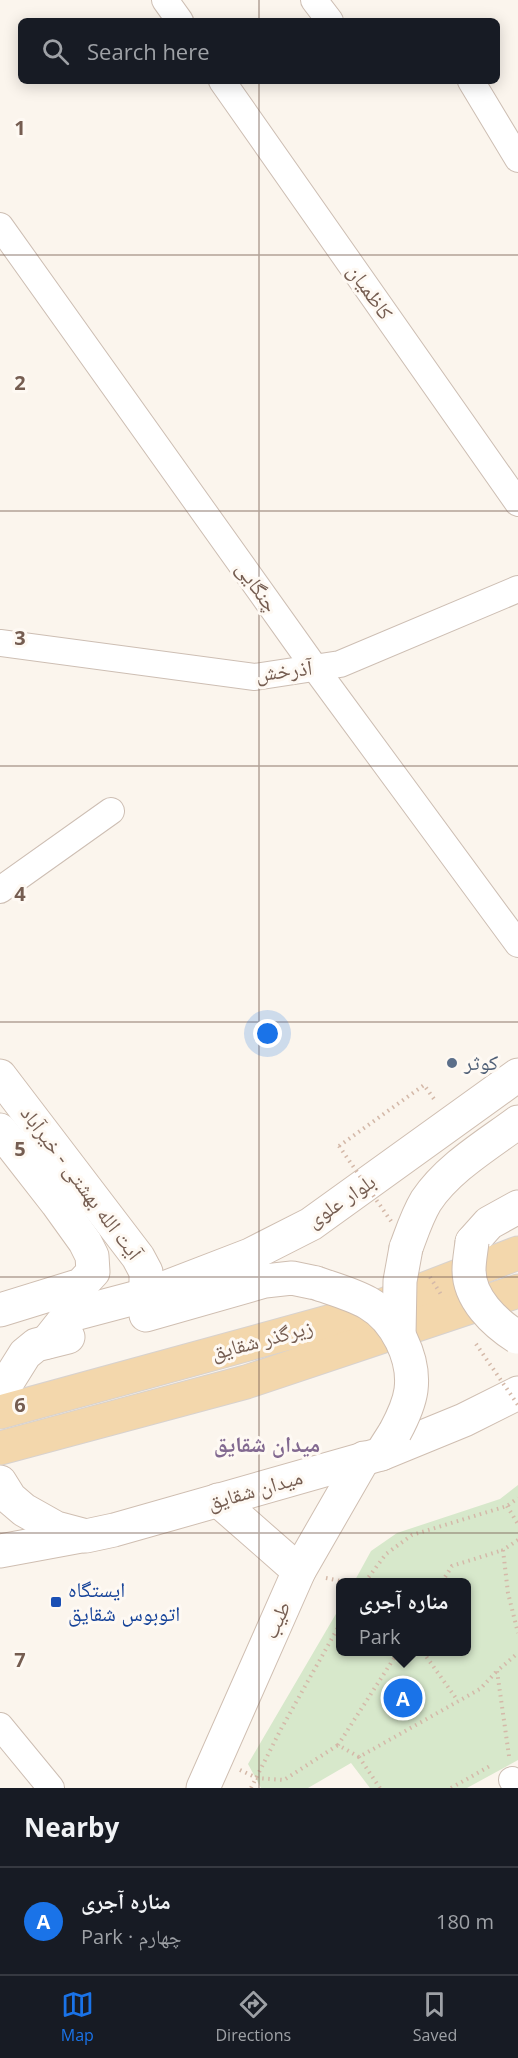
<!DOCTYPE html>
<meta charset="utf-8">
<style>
:root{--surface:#171b24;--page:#20242c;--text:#f1f3f6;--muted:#9ea1a6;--line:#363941;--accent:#1a73e8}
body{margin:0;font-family:"Open Sans","Noto Naskh Arabic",sans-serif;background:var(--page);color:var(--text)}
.you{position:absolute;left:268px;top:1034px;width:21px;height:21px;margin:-15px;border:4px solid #fff;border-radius:50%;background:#1a73e8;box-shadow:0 0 0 9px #1a73e833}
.badge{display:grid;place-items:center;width:39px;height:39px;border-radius:50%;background:var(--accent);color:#fff;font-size:20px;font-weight:700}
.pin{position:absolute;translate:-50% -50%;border:3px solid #fff;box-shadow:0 2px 6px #0006}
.popup{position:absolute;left:336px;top:1578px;width:135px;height:78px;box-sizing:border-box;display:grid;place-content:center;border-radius:9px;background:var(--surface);filter:drop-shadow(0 2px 4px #0005);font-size:20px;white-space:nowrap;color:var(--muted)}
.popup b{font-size:22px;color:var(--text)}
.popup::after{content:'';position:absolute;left:50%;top:100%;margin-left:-12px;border:12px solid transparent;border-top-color:var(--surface)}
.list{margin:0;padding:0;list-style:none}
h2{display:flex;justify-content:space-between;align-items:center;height:78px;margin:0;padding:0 24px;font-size:26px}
h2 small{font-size:20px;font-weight:400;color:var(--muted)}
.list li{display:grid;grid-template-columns:39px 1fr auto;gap:18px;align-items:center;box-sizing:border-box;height:108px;padding:0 24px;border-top:2px solid var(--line)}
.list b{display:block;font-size:22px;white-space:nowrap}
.list p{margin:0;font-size:20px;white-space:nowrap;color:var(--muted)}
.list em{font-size:20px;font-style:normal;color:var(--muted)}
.icon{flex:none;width:33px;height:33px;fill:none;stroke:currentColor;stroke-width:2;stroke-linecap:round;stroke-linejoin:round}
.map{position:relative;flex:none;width:518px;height:1788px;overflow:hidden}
.search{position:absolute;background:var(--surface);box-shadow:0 3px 15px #0003;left:18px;right:18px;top:18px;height:66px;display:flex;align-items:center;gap:15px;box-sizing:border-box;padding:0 21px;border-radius:9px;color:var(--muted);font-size:22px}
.sheet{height:186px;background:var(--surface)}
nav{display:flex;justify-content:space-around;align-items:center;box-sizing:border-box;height:84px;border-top:2px solid var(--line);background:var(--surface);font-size:16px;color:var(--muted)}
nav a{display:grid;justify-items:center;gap:3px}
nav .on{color:var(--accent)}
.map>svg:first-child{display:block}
.green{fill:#d7e8cb}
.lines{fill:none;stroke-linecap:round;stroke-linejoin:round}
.street-casing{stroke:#cdbeb3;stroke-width:28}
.secondary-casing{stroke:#cfbeb1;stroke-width:35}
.primary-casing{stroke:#d8d2ce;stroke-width:35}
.path{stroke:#d4b9a9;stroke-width:4;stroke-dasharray:1.5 4.5;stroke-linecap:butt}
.street{stroke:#fff;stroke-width:26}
.secondary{stroke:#fff;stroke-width:33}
.primary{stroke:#f3d7ac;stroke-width:33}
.secondary-bridge-casing{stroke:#cfbeb1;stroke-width:35;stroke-linecap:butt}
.path-bridge{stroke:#d4b9a9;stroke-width:4;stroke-dasharray:1.5 4.5;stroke-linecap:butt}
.secondary-bridge{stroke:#fff;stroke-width:33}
.grid{fill:none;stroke:#755d51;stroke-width:1.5;stroke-opacity:0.55}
.service-dot{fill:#5c6f8a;stroke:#fef9f3;stroke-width:2}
.transit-dot{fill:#1a4fb4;stroke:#fef9f3;stroke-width:2}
.labels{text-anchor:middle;stroke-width:6;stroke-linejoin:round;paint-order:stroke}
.street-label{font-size:21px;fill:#755d51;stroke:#fef9f3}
.service-label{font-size:21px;fill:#4e5e75;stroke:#fef9f3;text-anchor:start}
.transit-label{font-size:21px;fill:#164399;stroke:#fef9f3;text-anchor:start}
.neighbourhood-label{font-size:22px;font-weight:bold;fill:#826990;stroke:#fef9f3}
.grid-label{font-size:20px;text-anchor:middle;font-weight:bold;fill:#755d51;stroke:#fef9f3;stroke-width:6;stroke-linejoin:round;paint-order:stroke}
</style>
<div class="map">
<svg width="518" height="1788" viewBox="0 0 518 1788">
<rect width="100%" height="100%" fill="#fbf5ed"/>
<polygon class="green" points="518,1485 518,1760 467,1788 370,1788 351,1763 308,1788 261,1788 248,1764 340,1607 340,1652 466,1652 466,1582 354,1582 371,1551 397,1533 500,1499"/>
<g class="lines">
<g class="street-casing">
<g id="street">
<polyline points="165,0 180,21"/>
<polyline points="314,0 330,21"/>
<polyline points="222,81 518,503"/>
<polyline points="471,81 518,159"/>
<polyline points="0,226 315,668 518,944"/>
<polyline points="0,643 255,677 340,664 518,589"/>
<polyline points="0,890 111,811"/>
<polyline points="0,1726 51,1788"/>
<polyline points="512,1780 518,1786"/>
</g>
</g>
<g class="secondary-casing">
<g id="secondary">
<polyline points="0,1076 138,1257 146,1272 146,1295"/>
<polyline points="0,1130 57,1203 85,1242 92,1256 93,1272 81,1285 0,1310"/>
<polyline points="472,1242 489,1223 518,1207"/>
<path d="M 406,1248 C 412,1232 417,1216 426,1201 C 448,1168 487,1145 518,1122"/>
<polyline points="146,1315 265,1281 292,1278 316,1283"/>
<polyline points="47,1342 66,1318 78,1313 146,1295 250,1255 311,1224 518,1075"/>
<polyline points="0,1394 25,1354 36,1345 68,1337"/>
<polyline points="381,1454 464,1420 518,1393"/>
<polyline points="0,1482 10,1498 24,1510 56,1528 86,1536 114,1530 381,1454 395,1432"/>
<polyline points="218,1500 299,1571"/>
<polyline points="0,1551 81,1536"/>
<polyline points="203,1788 299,1571 364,1458"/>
</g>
</g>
<g class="primary-casing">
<g id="primary">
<polyline points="0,1412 365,1312 518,1253"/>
<polyline points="0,1448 246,1382 518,1291"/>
</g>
</g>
<g class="path">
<polyline points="339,1146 424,1085 434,1099"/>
<polyline points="507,1506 518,1524"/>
<polyline points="518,1540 503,1550 508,1593 518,1633"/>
<polyline points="326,1578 346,1582"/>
<polyline points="365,1582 386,1554 412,1535 507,1506 518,1498"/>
<polyline points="442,1582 452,1566 503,1550"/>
<polyline points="423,1652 458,1701"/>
<polyline points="509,1756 497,1671 518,1653"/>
<polyline points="359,1757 338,1745 398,1652"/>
<polyline points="240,1770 257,1778 284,1780 338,1745"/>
<polyline points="251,1788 281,1729 340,1624"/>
<polyline points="380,1788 359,1757 480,1689 497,1671"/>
<polyline points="451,1788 490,1766"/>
</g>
<use href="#street" class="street"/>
<use href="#secondary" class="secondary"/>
<use href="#primary" class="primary"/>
<g class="secondary-bridge-casing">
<g id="secondary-bridge">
<path d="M 472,1242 C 471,1251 469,1261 469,1270 C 469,1299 495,1323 517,1337"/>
<path d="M 316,1283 C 333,1289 352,1294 368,1303 C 396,1319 415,1358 411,1390 C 409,1405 402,1419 395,1432"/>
<polyline points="399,1335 400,1281 406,1248"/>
</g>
</g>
<g class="path-bridge">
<polyline points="339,1146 393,1224"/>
<polyline points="430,1277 442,1296"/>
<polyline points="476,1344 518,1405"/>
</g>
<use href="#secondary-bridge" class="secondary-bridge"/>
</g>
<path class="grid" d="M 259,0 L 259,21M 259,81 L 259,1788M 0,255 L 518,255M 0,511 L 518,511M 0,766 L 518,766M 0,1022 L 518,1022M 0,1277 L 518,1277M 0,1533 L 518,1533"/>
<circle class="service-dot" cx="452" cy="1063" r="6"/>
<rect class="transit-dot" x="50" y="1596" width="12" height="12" rx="3"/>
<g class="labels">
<g class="street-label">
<text transform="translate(370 292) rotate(55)" y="7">کاظمیان</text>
<text transform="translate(257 587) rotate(55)" y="7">چنگایی</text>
<text transform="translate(284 671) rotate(-7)" y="7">آذرخش</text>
<text transform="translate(81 1183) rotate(53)" y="7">آیت الله بهشتی - خیرآباد</text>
<text transform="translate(341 1201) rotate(-34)" y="7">بلوار علوی</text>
<text transform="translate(262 1340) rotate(-15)" y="7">زیرگذر شقایق</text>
<text transform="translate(255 1490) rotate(-16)" y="7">میدان شقایق</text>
<text transform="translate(277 1620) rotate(-66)" y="7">طیب</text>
</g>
<g class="service-label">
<text x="464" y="1070">کوثر</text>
</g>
<g class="transit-label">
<text x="68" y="1597">ایستگاه<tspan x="68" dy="24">اتوبوس شقایق</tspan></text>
</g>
<g class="neighbourhood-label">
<text x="267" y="1452">میدان شقایق</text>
</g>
</g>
<g class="grid-label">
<text x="20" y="135">1</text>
<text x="20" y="390">2</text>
<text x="20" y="645">3</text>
<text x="20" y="901">4</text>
<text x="20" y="1156">5</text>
<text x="20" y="1412">6</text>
<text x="20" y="1667">7</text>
</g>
</svg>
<div class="you"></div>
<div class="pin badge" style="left:403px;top:1698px">A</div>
<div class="popup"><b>مناره آجری</b>Park</div>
<div class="search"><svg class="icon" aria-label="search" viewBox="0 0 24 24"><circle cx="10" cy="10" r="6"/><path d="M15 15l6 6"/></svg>Search here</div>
</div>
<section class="sheet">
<h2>Nearby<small></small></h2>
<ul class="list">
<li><span class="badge">A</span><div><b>مناره آجری</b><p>Park · چهارم</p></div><em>180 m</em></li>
</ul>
</section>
<nav>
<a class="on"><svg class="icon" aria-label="map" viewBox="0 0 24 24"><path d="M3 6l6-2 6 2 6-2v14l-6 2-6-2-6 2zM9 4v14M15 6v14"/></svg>Map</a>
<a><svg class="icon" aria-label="directions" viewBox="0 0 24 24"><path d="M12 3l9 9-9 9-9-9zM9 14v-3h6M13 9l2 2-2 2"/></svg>Directions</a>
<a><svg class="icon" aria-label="saved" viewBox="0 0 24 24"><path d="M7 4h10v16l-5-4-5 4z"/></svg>Saved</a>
</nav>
